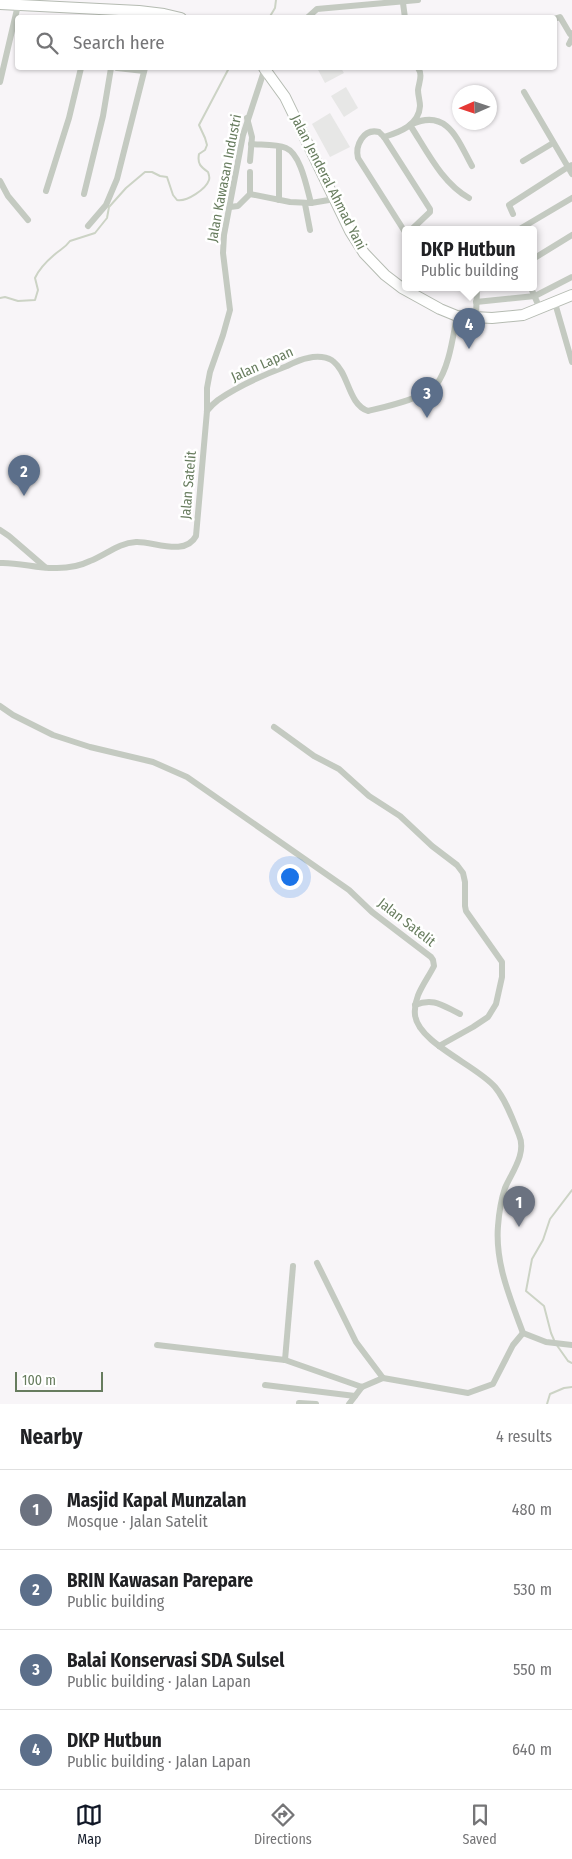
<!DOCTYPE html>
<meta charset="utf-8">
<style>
:root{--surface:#fff;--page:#f2f2f2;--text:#202124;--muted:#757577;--line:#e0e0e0;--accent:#111827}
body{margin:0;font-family:"Fira Sans Condensed",sans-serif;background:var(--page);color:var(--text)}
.compass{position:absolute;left:452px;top:85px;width:45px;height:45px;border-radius:50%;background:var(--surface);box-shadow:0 1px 4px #0004;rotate:267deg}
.scale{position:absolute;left:15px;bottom:12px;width:88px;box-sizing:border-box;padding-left:5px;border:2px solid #677c5e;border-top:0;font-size:14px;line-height:18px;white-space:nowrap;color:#677c5e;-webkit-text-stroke:4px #fff;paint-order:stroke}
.you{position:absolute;left:289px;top:876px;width:18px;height:18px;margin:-12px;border:4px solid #fff;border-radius:50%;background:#1a73e8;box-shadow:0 0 0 8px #1a73e833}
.badge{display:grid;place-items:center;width:32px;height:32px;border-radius:50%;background:var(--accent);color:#fff;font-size:16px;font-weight:700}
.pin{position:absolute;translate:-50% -41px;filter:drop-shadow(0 1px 2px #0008)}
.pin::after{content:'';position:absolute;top:26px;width:18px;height:15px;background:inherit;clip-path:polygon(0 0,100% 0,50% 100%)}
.popup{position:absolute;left:402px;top:226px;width:135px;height:65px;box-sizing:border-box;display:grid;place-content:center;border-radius:5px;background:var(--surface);filter:drop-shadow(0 1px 4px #0005);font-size:16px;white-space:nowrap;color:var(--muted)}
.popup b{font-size:19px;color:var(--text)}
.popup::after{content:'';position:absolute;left:50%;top:100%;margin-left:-10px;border:10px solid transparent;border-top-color:var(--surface)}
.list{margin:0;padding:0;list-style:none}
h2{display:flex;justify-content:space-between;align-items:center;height:65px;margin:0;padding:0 20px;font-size:21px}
h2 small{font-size:16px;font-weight:400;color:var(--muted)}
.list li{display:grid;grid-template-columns:32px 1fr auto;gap:15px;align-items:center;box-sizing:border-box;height:80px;padding:0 20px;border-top:1px solid var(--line)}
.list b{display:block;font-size:19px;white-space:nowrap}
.list p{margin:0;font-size:16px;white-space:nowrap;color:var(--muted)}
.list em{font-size:16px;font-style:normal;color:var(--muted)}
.icon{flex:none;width:28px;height:28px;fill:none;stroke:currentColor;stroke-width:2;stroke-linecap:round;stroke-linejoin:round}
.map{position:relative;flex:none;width:572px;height:1404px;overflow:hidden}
.search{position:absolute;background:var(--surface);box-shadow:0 1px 4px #0004;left:15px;right:15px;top:15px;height:55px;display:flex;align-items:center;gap:12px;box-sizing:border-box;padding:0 18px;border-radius:5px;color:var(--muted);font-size:19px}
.sheet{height:385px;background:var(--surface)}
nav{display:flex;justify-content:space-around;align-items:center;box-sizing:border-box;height:70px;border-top:1px solid var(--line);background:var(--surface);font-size:14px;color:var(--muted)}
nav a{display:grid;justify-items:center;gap:2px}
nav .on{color:var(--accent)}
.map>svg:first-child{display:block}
.built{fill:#e7e7e6}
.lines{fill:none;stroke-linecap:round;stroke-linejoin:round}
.stream{stroke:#ccd3c5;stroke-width:2}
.trunk-casing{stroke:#b5bbb2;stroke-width:12}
.minor{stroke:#c4cac1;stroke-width:6}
.trunk{stroke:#fff;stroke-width:10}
.labels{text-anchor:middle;stroke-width:5;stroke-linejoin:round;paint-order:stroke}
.street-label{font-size:14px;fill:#677c5e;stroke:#fff}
</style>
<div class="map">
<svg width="572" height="1404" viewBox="0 0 572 1404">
<rect width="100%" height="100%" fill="#f8f5f8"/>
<g class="built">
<polygon points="317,68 341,68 344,73 325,83"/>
<polygon points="346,87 358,108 344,117 331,96"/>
<polygon points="330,113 350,147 330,157 312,124"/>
</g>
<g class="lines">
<g class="stream">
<polyline points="269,18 275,8 276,0"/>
<path d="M 0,298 L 5,297 L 18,301 L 35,300 L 38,290 L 35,278 C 39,269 47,261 54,255 C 61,249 65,248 70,241 L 95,233 L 107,218 L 109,207 L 126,188 L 145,172 L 152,172 L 160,176 L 167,177 L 173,195 L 177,200 C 187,202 206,189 209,180 C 210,177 209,175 208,172 C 201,167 197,164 199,154 L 205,150 L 207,145 L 205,138 L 199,125 L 229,68"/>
<polyline points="554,1340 551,1333 544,1306 526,1291 532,1259 543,1240 550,1219 572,1190"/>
<polyline points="556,1344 568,1361 572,1363"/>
<polyline points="547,1404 550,1394 564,1388 572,1387"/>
</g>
<g class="trunk-casing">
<g id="trunk">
<polyline points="0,4 139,11 164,14 181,18"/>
<polyline points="264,68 285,97 350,231 364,253 385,275 402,288 440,309 457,316 492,318 523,315 572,295"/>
</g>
</g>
<g class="minor">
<polyline points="403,3 405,18"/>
<polyline points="307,18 317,9 418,0"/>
<polyline points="554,19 560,17 570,34 572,33"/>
<polyline points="569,44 572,38"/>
<polyline points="117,68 144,71"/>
<polyline points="0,82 18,5"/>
<polyline points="247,118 252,137 250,161"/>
<path d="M 412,124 C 448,108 458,141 472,166"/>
<path d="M 410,125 C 427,151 442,183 469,198"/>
<path d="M 384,137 C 400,132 419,125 420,106 C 420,101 418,95 418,90 C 419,82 423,75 418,68"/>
<path d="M 251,144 C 262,145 276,144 286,148 C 301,154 307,189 311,203 L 335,199"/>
<polyline points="523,161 553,143"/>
<polyline points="572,165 568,167 572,174"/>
<polyline points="0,181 8,196 28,220"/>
<polyline points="46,191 69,118 81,68"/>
<polyline points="84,194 103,116 111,68"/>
<polyline points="250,194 290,202 311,203"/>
<polyline points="279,200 279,147"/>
<polyline points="305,204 310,230"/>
<polyline points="230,207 238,206 250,194 250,172"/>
<polyline points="513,214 509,205 568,167 524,92"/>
<polyline points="88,226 106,205 117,179 145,68"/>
<polyline points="518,230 572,198"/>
<path d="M 405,232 L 358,158 C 355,146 363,128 379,132 L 384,137 L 430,209 L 430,212 L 411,230"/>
<polyline points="533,259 572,235"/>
<polyline points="531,288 540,309"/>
<polyline points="476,302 535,296 572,277"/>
<polyline points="555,303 572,362"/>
<polyline points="476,317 477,288"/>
<path d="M 207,411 C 210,407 214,403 218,400 C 238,386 263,375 287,366 C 293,363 301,359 308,358 C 316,356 328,356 334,362 C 349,374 348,404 368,411 C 384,407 426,398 436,385 C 449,369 453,336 457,316"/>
<polyline points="0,530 9,536 45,567"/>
<path d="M 0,563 C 19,562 38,569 57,568 C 68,568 80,566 90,561 C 106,555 118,543 136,542 C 153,541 185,557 196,536 L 207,411 L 207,388 L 210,372 L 223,335 L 230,310 L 223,253 L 224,235 L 243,135 L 265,68"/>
<path d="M 0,706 L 13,715 L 53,735 L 90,747 L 153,762 L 187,777 L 349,890 L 372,912 L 431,957 L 433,960 L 434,966 C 426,982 413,996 415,1015 C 418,1043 478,1066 495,1087 C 506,1100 513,1120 519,1135 C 527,1153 512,1172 505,1188 C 501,1200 499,1213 498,1226 C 495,1263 510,1298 523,1333 L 546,1342 L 572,1345"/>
<polyline points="274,727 314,756 339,769 369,796 400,816 432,846 457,865 463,873 465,882 465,906 466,911 502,962 502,977 496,1004 488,1017 473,1027 439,1046"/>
<path d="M 415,1005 C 434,997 443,1006 460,1014"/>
<polyline points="317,1263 356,1342 383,1378 468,1393 493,1384 513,1345 523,1333"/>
<polyline points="157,1345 285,1360 362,1387 383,1378"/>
<polyline points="285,1360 293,1266"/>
<polyline points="265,1385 355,1396"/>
<polyline points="299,1403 316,1404"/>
<polyline points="349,1404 362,1387"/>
</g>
<use href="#trunk" class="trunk"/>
</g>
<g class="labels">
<g class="street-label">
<text transform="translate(224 178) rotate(-79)" y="5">Jalan Kawasan Industri</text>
<text transform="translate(329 182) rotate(63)" y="5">Jalan Jenderal Ahmad Yani</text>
<text transform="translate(262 364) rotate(-24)" y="5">Jalan Lapan</text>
<text transform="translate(188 485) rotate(-85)" y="5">Jalan Satelit</text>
<text transform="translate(407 922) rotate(38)" y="5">Jalan Satelit</text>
</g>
</g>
</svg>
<svg class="compass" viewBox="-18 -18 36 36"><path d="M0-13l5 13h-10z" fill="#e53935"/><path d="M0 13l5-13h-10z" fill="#757577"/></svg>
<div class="scale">100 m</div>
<div class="you"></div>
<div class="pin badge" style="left:519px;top:1227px;background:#6b7280">1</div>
<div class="pin badge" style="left:24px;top:496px;background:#5c6f8a">2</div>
<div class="pin badge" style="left:427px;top:418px;background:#5c6f8a">3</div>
<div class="pin badge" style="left:469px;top:349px;background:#5c6f8a">4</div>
<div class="popup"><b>DKP Hutbun</b>Public building</div>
<div class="search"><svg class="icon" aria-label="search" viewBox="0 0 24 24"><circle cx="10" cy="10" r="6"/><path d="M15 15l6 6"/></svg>Search here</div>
</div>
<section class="sheet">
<h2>Nearby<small>4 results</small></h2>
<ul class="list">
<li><span class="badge" style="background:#6b7280">1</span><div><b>Masjid Kapal Munzalan</b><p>Mosque · Jalan Satelit</p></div><em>480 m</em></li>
<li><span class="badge" style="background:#5c6f8a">2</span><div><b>BRIN Kawasan Parepare</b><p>Public building</p></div><em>530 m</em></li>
<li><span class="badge" style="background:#5c6f8a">3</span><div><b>Balai Konservasi SDA Sulsel</b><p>Public building · Jalan Lapan</p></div><em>550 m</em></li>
<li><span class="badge" style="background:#5c6f8a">4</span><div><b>DKP Hutbun</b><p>Public building · Jalan Lapan</p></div><em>640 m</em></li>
</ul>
</section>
<nav>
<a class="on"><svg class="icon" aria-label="map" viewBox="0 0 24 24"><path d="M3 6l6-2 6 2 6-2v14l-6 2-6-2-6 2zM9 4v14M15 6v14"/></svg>Map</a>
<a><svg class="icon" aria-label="directions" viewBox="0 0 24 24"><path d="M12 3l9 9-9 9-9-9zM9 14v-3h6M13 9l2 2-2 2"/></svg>Directions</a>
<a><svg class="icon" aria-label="saved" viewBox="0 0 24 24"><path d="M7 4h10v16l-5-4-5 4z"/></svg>Saved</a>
</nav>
